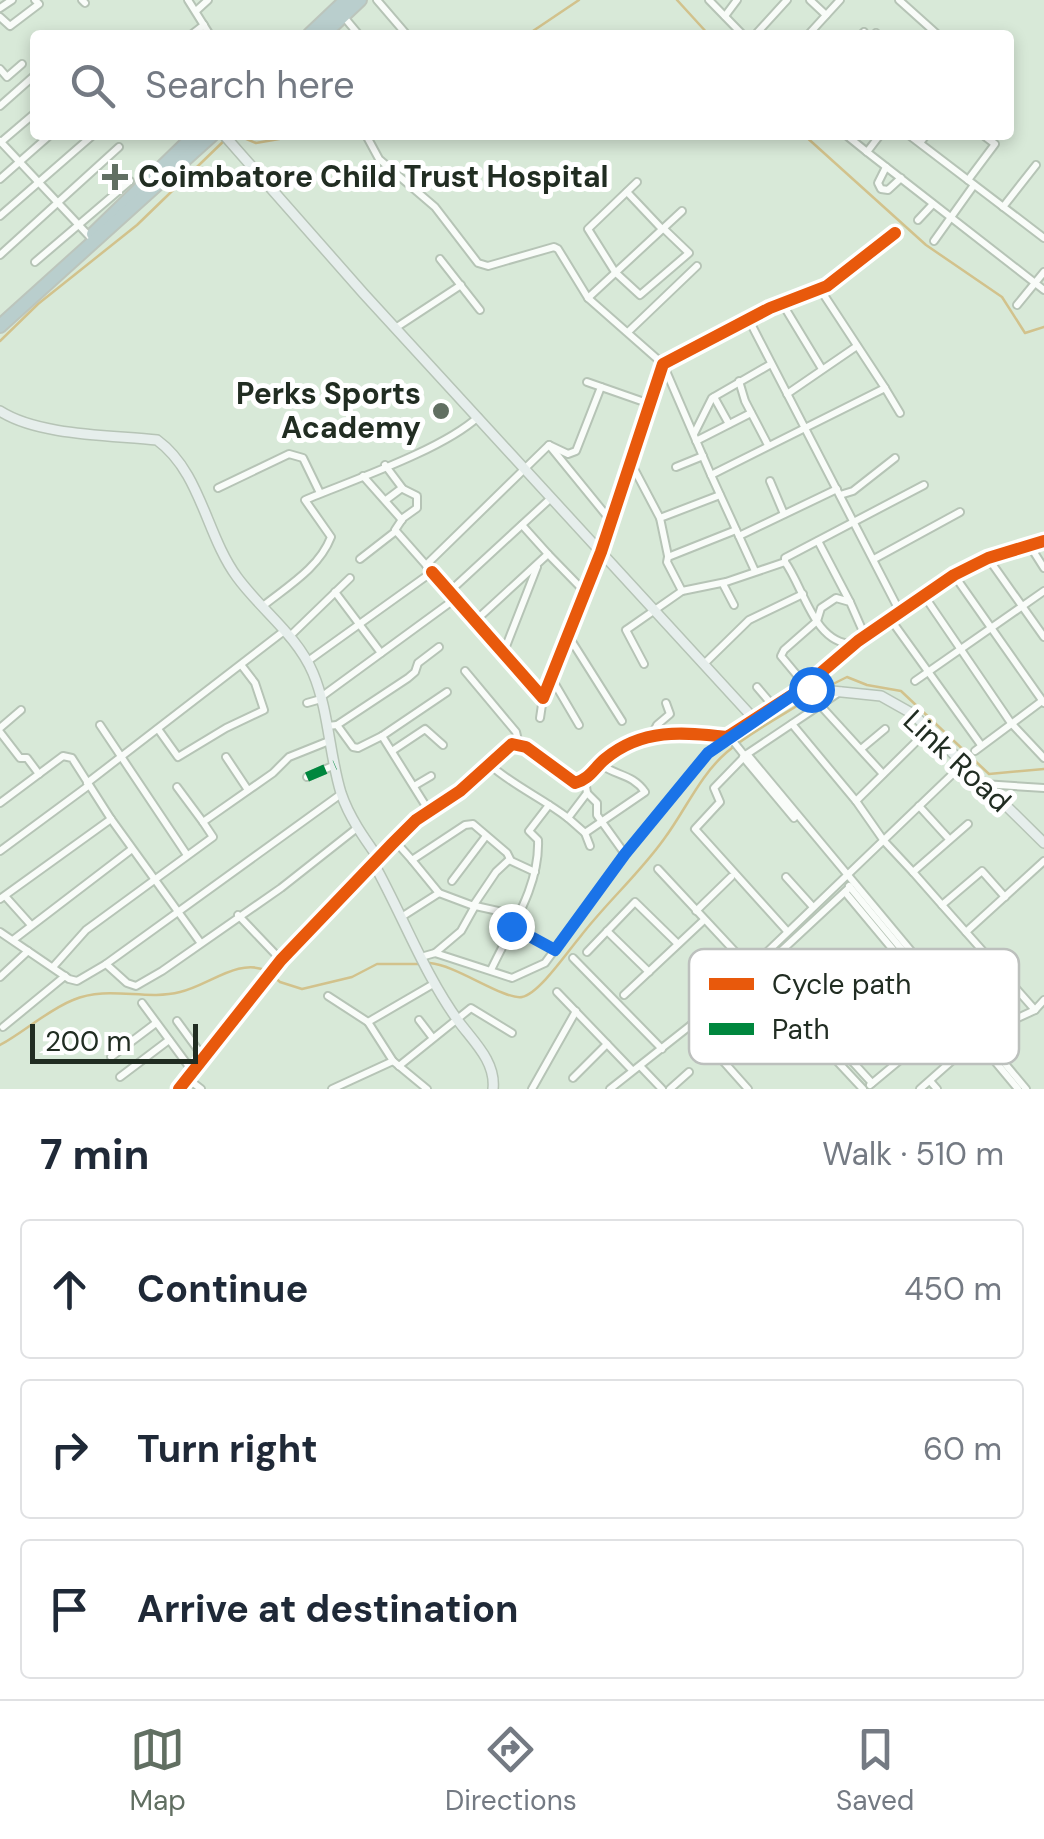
<!DOCTYPE html>
<meta charset="utf-8">
<style>
:root{--surface:#fff;--page:#f6f6f7;--text:#1f2937;--muted:#747a83;--line:#e0e1e3;--accent:#616f62}
body{margin:0;font-family:"DM Sans",sans-serif;background:var(--page);color:var(--text)}
.scale{position:absolute;left:30px;bottom:25px;width:168px;box-sizing:border-box;padding-left:10px;border:5px solid #212d22;border-top:0;font-size:28px;line-height:35px;white-space:nowrap;color:#212d22;-webkit-text-stroke:8px #fff;paint-order:stroke}
.stop{position:absolute;width:30px;height:30px;margin:-22px;border:8px solid #1a73e8;border-radius:50%;background:#fff}
.stop.end{background:#1a73e8;border-color:#fff;box-shadow:0 2px 10px #0008}
.list{margin:0;padding:0;list-style:none}
h2{display:flex;justify-content:space-between;align-items:center;height:130px;margin:0;padding:0 40px;font-size:42px}
h2 small{font-size:32px;font-weight:400;color:var(--muted)}
.list li{display:grid;grid-template-columns:65px 1fr auto;gap:30px;align-items:center;box-sizing:border-box;height:140px;margin:0 20px 20px;padding:0 20px;border:2px solid var(--line);border-radius:10px}
.list b{display:block;font-size:38px;white-space:nowrap}
.list em{font-size:32px;font-style:normal;color:var(--muted)}
.icon{flex:none;width:55px;height:55px;fill:none;stroke:currentColor;stroke-width:2;stroke-linecap:round;stroke-linejoin:round}
.map{position:relative;flex:none;width:1044px;height:1089px;overflow:hidden}
.search{position:absolute;background:var(--surface);box-shadow:0 5px 15px #0003;left:30px;right:30px;top:30px;height:110px;display:flex;align-items:center;gap:25px;box-sizing:border-box;padding:0 35px;border-radius:10px;color:var(--muted);font-size:38px}
.sheet{height:610px;background:var(--surface)}
nav{display:flex;justify-content:space-around;align-items:center;box-sizing:border-box;height:140px;border-top:2px solid var(--line);background:var(--surface);font-size:28px;color:var(--muted)}
nav a{display:grid;justify-items:center;gap:5px}
nav .on{color:var(--accent)}
.map>svg:first-child{display:block}
.lines{fill:none;stroke-linecap:round;stroke-linejoin:round}
.stream{stroke:#d2c28c;stroke-width:2.5}
.street-casing{stroke:#b6c4b6;stroke-width:10}
.secondary-casing{stroke:#b6c4b6;stroke-width:12}
.highway-casing{stroke:#bcc5bc;stroke-width:16}
.street{stroke:#f9fcf9;stroke-width:6}
.secondary{stroke:#e6eeec;stroke-width:9}
.highway{stroke:#b9cecd;stroke-width:12}
.quiet{stroke:#00873e;stroke-width:10;stroke-dasharray:20 10;stroke-linecap:butt}
.cycleway-casing{stroke:#fff;stroke-width:19}
.cycleway{stroke:#e8590c;stroke-width:12}
.route{stroke:#1a73e8;stroke-width:12}
.poi-dot{fill:#616f62;stroke:#fff;stroke-width:4}
.labels{text-anchor:middle;stroke-width:10;stroke-linejoin:round;paint-order:stroke}
.poi-label{font-size:30px;font-weight:bold;fill:#212d22;stroke:#fff;text-anchor:start}
.street-label{font-size:30px;fill:#212d22;stroke:#fff}
.key{fill:#fff;stroke:#bcc0bd;stroke-width:2.5}
.key-label{font-size:28px;fill:#212d22}
</style>
<div class="map">
<svg width="1044" height="1089" viewBox="0 0 1044 1089">
<rect width="100%" height="100%" fill="#d8e9d8"/>
<g class="lines">
<g class="stream">
<polyline points="677,0 709,35"/>
<polyline points="527,35 579,0"/>
<polyline points="237,135 256,143 302,135"/>
<polyline points="804,135 926,245 1002,297 1025,333 1044,327"/>
<polyline points="0,341 38,304 137,225 230,135"/>
<polyline points="827,687 847,677 867,685 901,691 989,774 1044,769"/>
<path d="M 430,963 C 456,965 504,1000 522,997 C 539,994 568,951 580,937 C 606,903 639,874 664,839 C 685,811 700,775 727,752 C 753,730 787,713 816,694"/>
<polyline points="273,976 280,982 302,989 352,977 377,964 422,964"/>
<path d="M 0,1045 C 24,1032 48,1010 73,1000 C 108,985 145,1001 180,992 C 208,986 239,957 267,971"/>
</g>
<g class="street-casing">
<g id="street">
<polyline points="82,0 85,3"/>
<polyline points="188,0 210,35"/>
<polyline points="377,0 407,35"/>
<polyline points="709,0 743,35"/>
<polyline points="810,0 826,15"/>
<polyline points="899,0 938,35"/>
<polyline points="0,8 12,0"/>
<polyline points="196,11 208,0"/>
<polyline points="725,16 737,0"/>
<polyline points="0,17 10,26 39,4 35,0"/>
<polyline points="344,17 359,35"/>
<polyline points="876,33 878,35"/>
<polyline points="191,35 204,25"/>
<polyline points="755,35 787,0"/>
<polyline points="808,35 840,0"/>
<polyline points="861,35 864,32"/>
<polyline points="0,69 7,77 22,64"/>
<polyline points="0,106 35,75"/>
<polyline points="366,135 379,159 435,207 478,263 488,266 554,247 558,249 588,298 663,364 711,475"/>
<polyline points="846,135 867,152 880,135"/>
<polyline points="909,135 1044,238"/>
<polyline points="0,141 90,237"/>
<polyline points="1,142 35,113"/>
<polyline points="920,143 926,135"/>
<polyline points="867,152 1044,290"/>
<polyline points="886,167 878,183 881,189 888,190 901,178"/>
<polyline points="0,179 50,135"/>
<polyline points="968,180 995,144 983,135"/>
<polyline points="637,182 588,229 615,272 640,295 689,253 664,229"/>
<polyline points="627,192 661,228"/>
<polyline points="1003,207 1036,165"/>
<polyline points="0,216 93,135"/>
<polyline points="918,220 933,204"/>
<polyline points="934,241 974,185"/>
<polyline points="0,255 119,147"/>
<polyline points="440,259 480,310"/>
<polyline points="35,262 130,181"/>
<polyline points="588,298 682,211"/>
<polyline points="782,303 822,369"/>
<polyline points="1017,305 1044,272"/>
<polyline points="749,320 900,612"/>
<polyline points="397,327 461,285"/>
<polyline points="628,332 697,266"/>
<polyline points="739,381 745,401 768,445"/>
<polyline points="587,382 650,404"/>
<polyline points="885,388 900,413"/>
<polyline points="787,394 857,346"/>
<polyline points="714,397 729,424"/>
<polyline points="694,434 712,398 771,364"/>
<polyline points="696,441 751,413"/>
<polyline points="549,445 611,521"/>
<polyline points="631,463 660,518"/>
<polyline points="385,465 403,489 417,496 417,508 403,518 395,530"/>
<polyline points="676,467 703,456"/>
<polyline points="363,476 402,520"/>
<polyline points="770,481 784,514"/>
<polyline points="218,488 289,454 303,458 320,493"/>
<polyline points="840,495 853,491 895,458"/>
<polyline points="386,500 402,488"/>
<polyline points="522,525 548,554"/>
<polyline points="739,536 837,489"/>
<polyline points="818,541 850,602"/>
<polyline points="1030,546 1044,568"/>
<polyline points="668,556 660,518 720,495"/>
<polyline points="988,558 1044,637"/>
<polyline points="360,559 396,531 426,565"/>
<polyline points="874,559 960,512"/>
<polyline points="785,562 785,558 924,485"/>
<polyline points="755,571 711,475 885,388 820,289"/>
<polyline points="432,572 543,698 601,552 663,364 770,308 827,286 895,233"/>
<polyline points="954,575 1044,703"/>
<polyline points="723,584 734,605"/>
<polyline points="682,591 667,562 668,557 736,530"/>
<polyline points="335,592 381,653"/>
<polyline points="449,592 551,498"/>
<polyline points="925,597 1011,723 1044,758"/>
<path d="M 263,606 C 288,586 319,568 331,537 L 305,500 C 353,480 442,450 478,417"/>
<polyline points="891,620 981,745"/>
<polyline points="474,622 548,554 585,592"/>
<polyline points="289,637 350,578"/>
<polyline points="569,637 622,721"/>
<polyline points="503,654 537,567"/>
<polyline points="308,661 432,572 426,565 549,445 568,454 576,451 601,387"/>
<path d="M 644,664 L 626,630 L 629,628 L 682,591 L 726,582 L 785,562 C 804,588 814,644 853,644"/>
<polyline points="704,664 749,620 803,594"/>
<polyline points="465,671 516,732 519,744"/>
<polyline points="552,679 579,725"/>
<polyline points="915,681 1044,591"/>
<polyline points="806,686 781,656 784,650 817,621 821,608 836,598 850,602 865,636"/>
<polyline points="757,687 774,707"/>
<polyline points="321,697 455,599"/>
<polyline points="307,703 321,699"/>
<polyline points="820,705 883,774"/>
<polyline points="540,718 543,698"/>
<polyline points="792,724 856,801 884,841 913,872 968,824"/>
<polyline points="100,725 187,855"/>
<polyline points="337,725 408,678 415,672 418,663 439,647"/>
<polyline points="327,726 337,725 353,747 358,748 382,736 429,811"/>
<polyline points="0,728 21,710"/>
<polyline points="158,729 178,757 226,728 264,710 255,683 242,666"/>
<polyline points="0,732 20,758 27,758 39,774"/>
<polyline points="652,735 657,725 670,714 666,703"/>
<polyline points="382,736 447,692"/>
<polyline points="729,736 745,756"/>
<polyline points="861,749 885,729"/>
<polyline points="392,751 425,729 443,745"/>
<polyline points="975,751 1042,701"/>
<polyline points="747,754 1026,1089"/>
<polyline points="226,757 248,790"/>
<polyline points="743,757 794,818"/>
<path d="M 490,765 C 514,786 542,798 568,818 L 587,793 L 585,780"/>
<polyline points="307,777 335,765"/>
<polyline points="87,783 284,631"/>
<polyline points="983,784 1044,788"/>
<polyline points="414,786 431,776"/>
<polyline points="177,787 203,822"/>
<polyline points="587,793 597,803 597,815 625,854"/>
<polyline points="856,801 928,730"/>
<polyline points="0,803 63,756 72,758 111,819 200,942"/>
<polyline points="919,806 949,839"/>
<polyline points="568,818 585,833 590,846"/>
<path d="M 585,833 L 645,792 C 633,774 616,776 600,764"/>
<polyline points="395,841 412,860 465,825 473,824 507,853 510,859 496,872 473,906"/>
<polyline points="0,851 88,786"/>
<polyline points="412,860 439,893"/>
<polyline points="509,860 535,872"/>
<polyline points="658,869 863,1089"/>
<polyline points="913,872 942,905 982,871 1005,897"/>
<polyline points="786,877 813,907"/>
<polyline points="452,881 486,836"/>
<polyline points="849,886 1018,1089"/>
<polyline points="850,887 765,966 872,1083"/>
<polyline points="845,892 905,964 884,983 929,1036 870,1085"/>
<polyline points="5,896 31,925"/>
<polyline points="0,899 111,819"/>
<polyline points="942,905 1035,1010"/>
<polyline points="696,911 731,877"/>
<polyline points="238,915 281,960"/>
<polyline points="403,916 439,893 471,905 516,915"/>
<polyline points="511,926 555,950"/>
<polyline points="607,931 649,972"/>
<polyline points="787,931 695,829 720,802 714,788 747,754 841,691"/>
<polyline points="0,932 69,979 77,981 106,964 127,983 136,986 162,971 281,888 357,828"/>
<polyline points="966,932 1044,861"/>
<polyline points="13,940 132,849"/>
<polyline points="587,952 635,902 678,944"/>
<polyline points="435,953 461,931 475,906"/>
<polyline points="421,957 435,953 512,978 545,963 625,854 708,753 727,737"/>
<polyline points="573,958 662,1049"/>
<polyline points="106,964 341,794"/>
<polyline points="53,967 86,930 213,837 203,822 273,773 289,757 329,741"/>
<path d="M 491,970 C 510,929 540,886 538,840 L 529,831 L 549,805"/>
<polyline points="0,977 28,951"/>
<polyline points="557,992 631,1069"/>
<polyline points="624,995 704,920"/>
<polyline points="328,996 368,1022 435,983"/>
<polyline points="142,1003 193,1072"/>
<polyline points="419,1020 432,1037"/>
<polyline points="177,1021 204,1058"/>
<polyline points="368,1022 393,1061"/>
<polyline points="691,1025 748,1089"/>
<polyline points="3,1027 65,976"/>
<polyline points="111,1057 156,1023"/>
<polyline points="399,1066 471,1008 512,1033"/>
<polyline points="641,1067 662,1089"/>
<polyline points="120,1077 169,1040"/>
<polyline points="573,1078 607,1044"/>
<polyline points="188,1079 201,1089"/>
<polyline points="930,1081 937,1089"/>
<polyline points="332,1089 393,1061 427,1089"/>
<polyline points="532,1089 576,1011"/>
<polyline points="610,1089 691,1025 963,764"/>
<polyline points="670,1089 689,1072"/>
<polyline points="920,1089 981,1035 1035,1010 1044,1000"/>
</g>
</g>
<g class="secondary-casing">
<g id="secondary">
<polyline points="224,135 364,294 755,720"/>
<path d="M 0,411 C 39,436 111,435 157,440 C 201,472 206,535 237,577 C 261,610 297,635 313,673 C 329,711 329,754 341,793 C 349,817 364,838 379,859"/>
<polyline points="803,688 881,696 913,714 1044,843"/>
<path d="M 374,864 C 403,916 424,974 459,1022 C 474,1042 496,1062 493,1089"/>
<path d="M 179,1089 L 281,960 L 392,844 L 416,820 L 460,791 L 512,744 L 526,747 L 575,783 C 590,779 594,768 605,759 C 642,728 683,732 727,737 L 803,688 L 858,641 L 954,575 L 988,558 L 1044,541"/>
</g>
</g>
<g class="highway-casing">
<g id="highway">
<polyline points="309,35 346,0"/>
<polyline points="323,35 360,0"/>
<polyline points="93,234 195,135"/>
<polyline points="0,326 212,135"/>
</g>
</g>
<use href="#street" class="street"/>
<use href="#secondary" class="secondary"/>
<use href="#highway" class="highway"/>
<polyline class="quiet" points="307,777 335,765"/>
<g class="cycleway-casing">
<g id="cycleway">
<polyline points="432,572 543,698 601,552 663,364 770,308 827,286 895,233"/>
<path d="M 179,1089 L 281,960 L 392,844 L 416,820 L 460,791 L 512,744 L 526,747 L 575,783 C 590,779 594,768 605,759 C 642,728 683,732 727,737 L 803,688 L 858,641 L 954,575 L 988,558 L 1044,541"/>
</g>
</g>
<use href="#cycleway" class="cycleway"/>
</g>
<g class="lines">
<polyline class="route" points="511,926 555,950 625,854 708,753 803,688 811,689"/>
</g>
<g class="poi-dot">
<path d="M110 162h10v10h10v10h-10v10h-10v-10h-10v-10h10z"/>
<circle cx="441" cy="411" r="10"/>
</g>
<g class="labels">
<g class="poi-label">
<text x="138" y="187">Coimbatore Child Trust Hospital</text>
<text x="421" y="404" text-anchor="end">Perks Sports<tspan x="421" dy="34">Academy</tspan></text>
</g>
<g class="street-label">
<text transform="translate(957 761) rotate(43)" y="10">Link Road</text>
</g>
</g>
<rect x="689" y="949" width="330" height="115" rx="15" class="key"/>
<rect x="709" y="978" width="45" height="12" fill="#e8590c"/>
<rect x="709" y="1023" width="45" height="12" fill="#00873e"/>
<g class="key-label">
<text x="772" y="994">Cycle path</text>
<text x="772" y="1039">Path</text>
</g>
</svg>
<div class="scale">200 m</div>
<div class="stop" style="left:811px;top:689px"></div>
<div class="stop end" style="left:511px;top:926px"></div>
<div class="search"><svg class="icon" aria-label="search" viewBox="0 0 24 24"><circle cx="10" cy="10" r="6"/><path d="M15 15l6 6"/></svg>Search here</div>
</div>
<section class="sheet">
<h2>7 min<small>Walk · 510 m</small></h2>
<ul class="list">
<li><svg class="icon" aria-label="ahead" viewBox="0 0 24 24"><path d="M12 20V5M6 11l6-6 6 6"/></svg><div><b>Continue</b></div><em>450 m</em></li>
<li><svg class="icon" aria-label="right" viewBox="0 0 24 24"><path d="M7 20v-9h11M14 6l5 5-5 5"/></svg><div><b>Turn right</b></div><em>60 m</em></li>
<li><svg class="icon" aria-label="arrive" viewBox="0 0 24 24"><path d="M6 21V4h12l-3 4 3 4H6"/></svg><div><b>Arrive at destination</b></div></li>
</ul>
</section>
<nav>
<a class="on"><svg class="icon" aria-label="map" viewBox="0 0 24 24"><path d="M3 6l6-2 6 2 6-2v14l-6 2-6-2-6 2zM9 4v14M15 6v14"/></svg>Map</a>
<a><svg class="icon" aria-label="directions" viewBox="0 0 24 24"><path d="M12 3l9 9-9 9-9-9zM9 14v-3h6M13 9l2 2-2 2"/></svg>Directions</a>
<a><svg class="icon" aria-label="saved" viewBox="0 0 24 24"><path d="M7 4h10v16l-5-4-5 4z"/></svg>Saved</a>
</nav>
